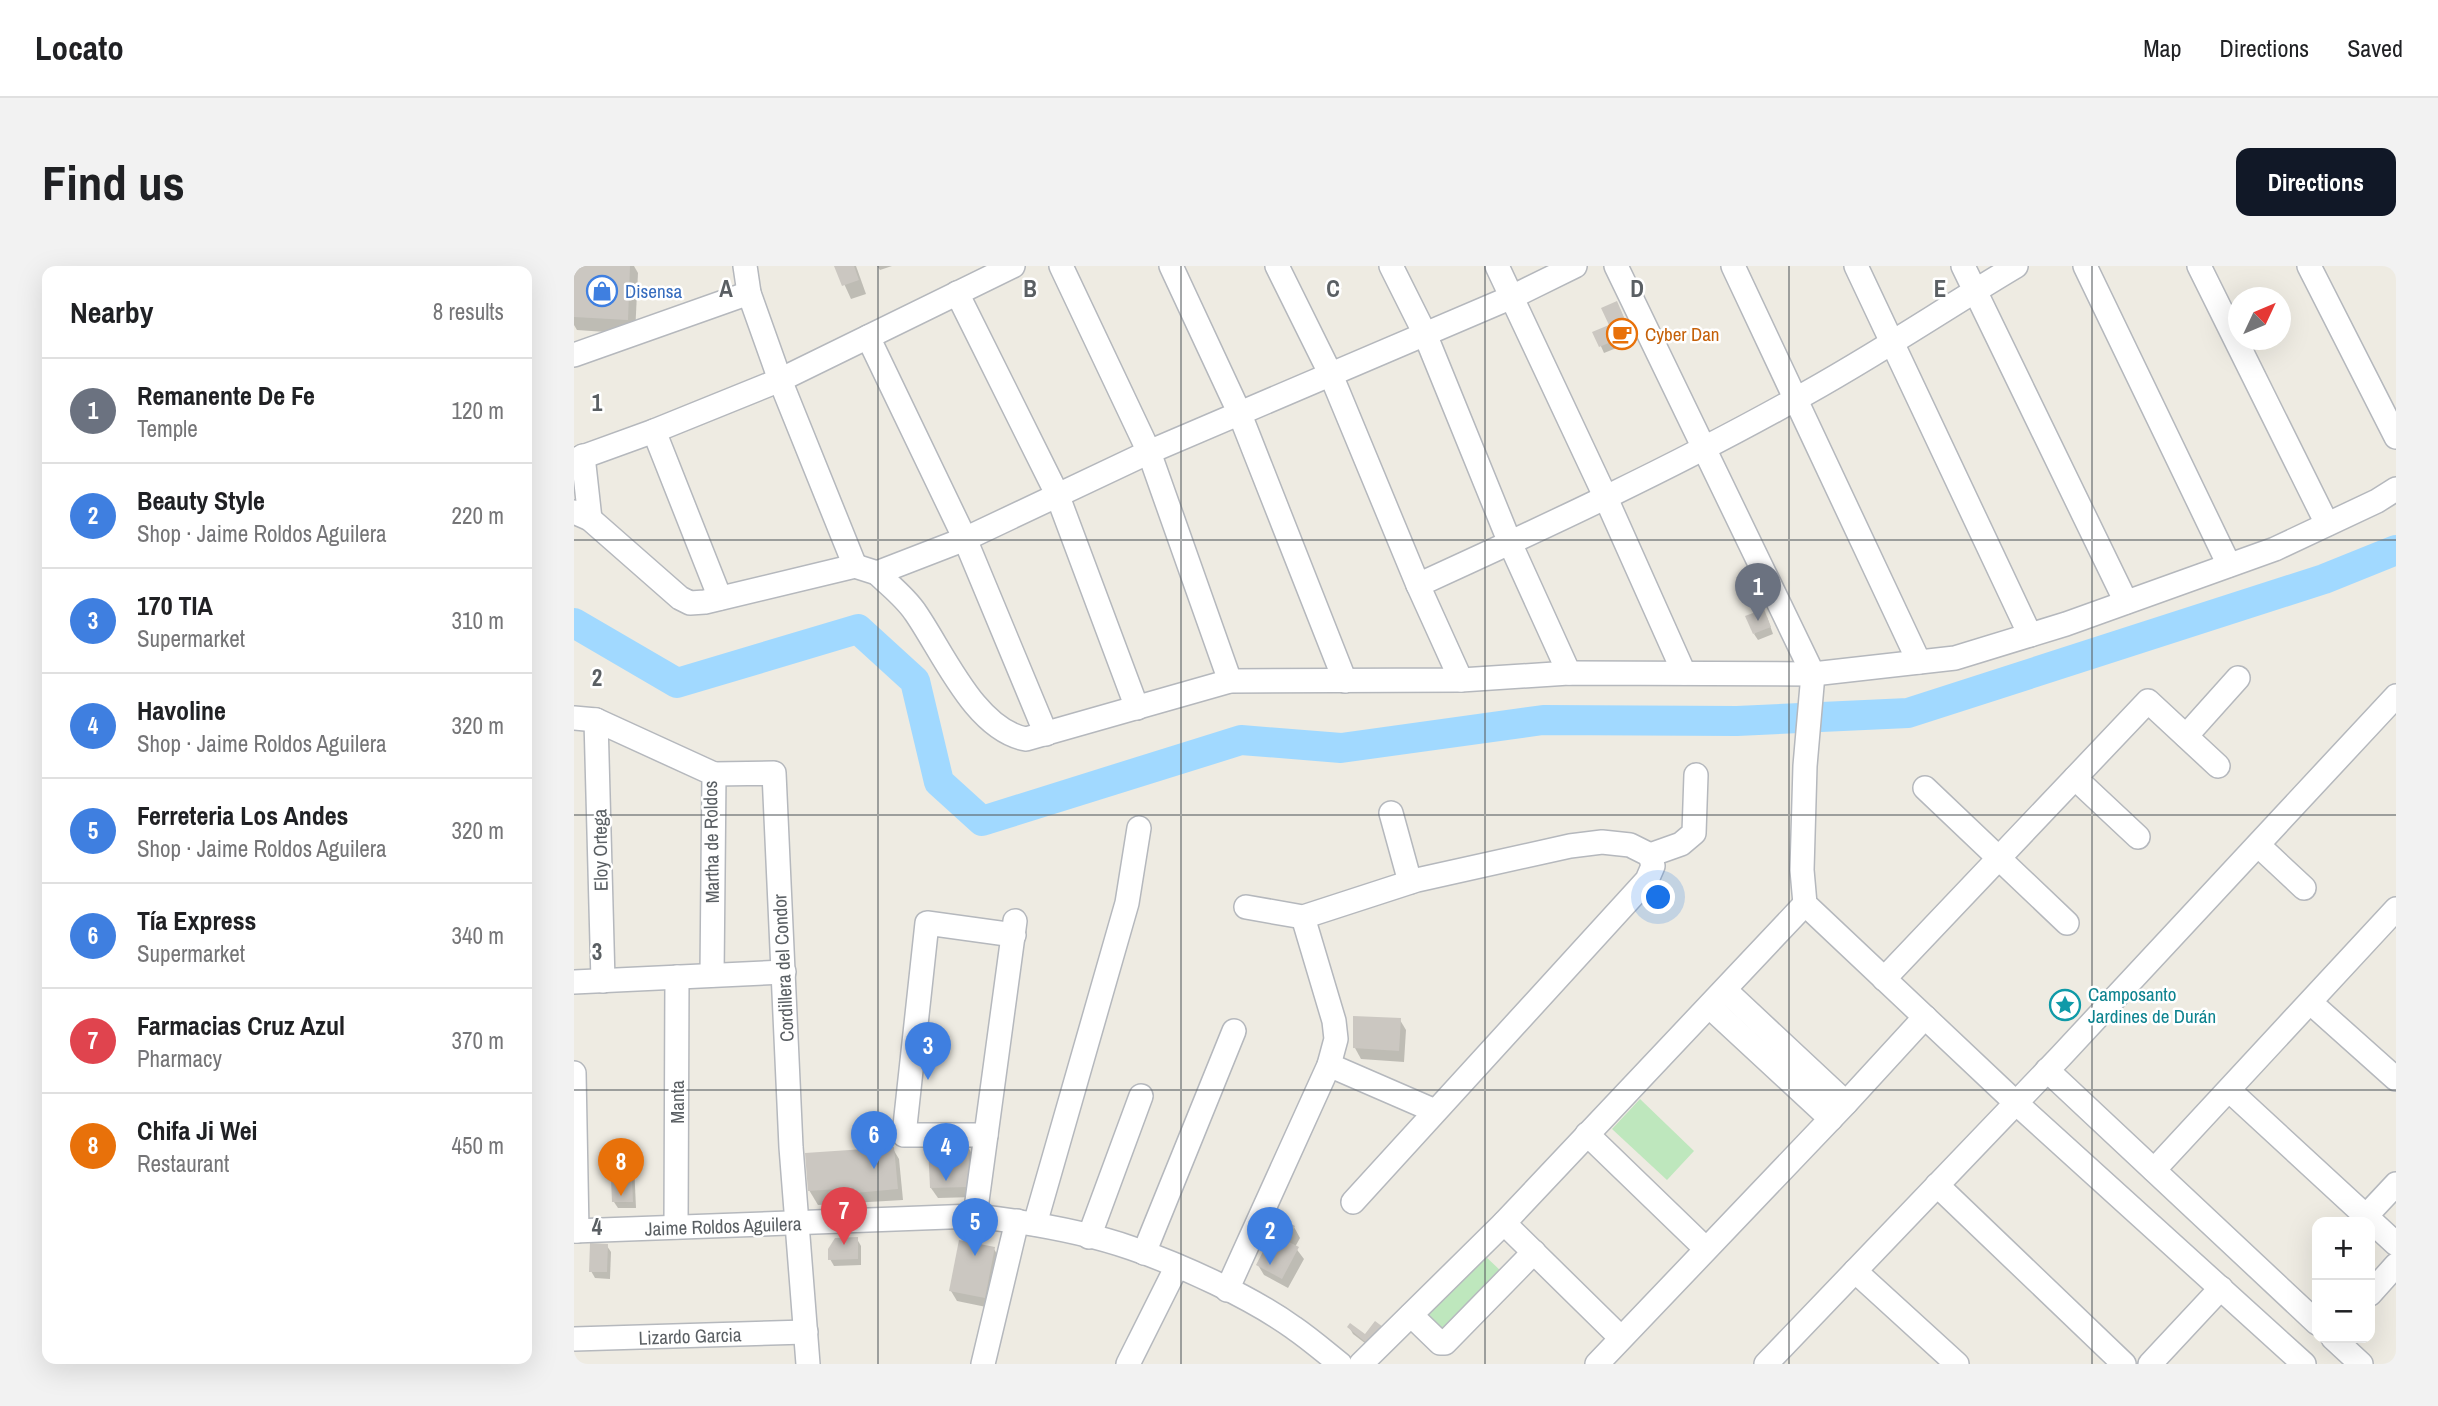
<!DOCTYPE html>
<meta charset="utf-8">
<style>
:root{--surface:#fff;--page:#f2f2f2;--text:#202124;--muted:#757577;--line:#e0e0e0;--accent:#111827}
body{margin:0;font-family:"Archivo Narrow",sans-serif;background:var(--page);color:var(--text)}
.controls{position:absolute;right:21px;bottom:21px;display:grid;overflow:hidden;border-radius:14px;box-shadow:0 7px 28px #0002}
.controls button{width:63px;height:63px;display:grid;place-items:center;padding:0;border:0;border-bottom:2px solid var(--line);background:var(--surface);color:var(--text);font:35px sans-serif}
.compass{position:absolute;left:1654px;top:21px;width:63px;height:63px;border-radius:50%;background:var(--surface);box-shadow:0 7px 28px #0002;rotate:46deg}
.you{position:absolute;left:1085px;top:632px;width:24px;height:24px;margin:-18px;border:5px solid #fff;border-radius:50%;background:#1a73e8;box-shadow:0 0 0 10px #1a73e833}
.badge{display:grid;place-items:center;width:46px;height:46px;border-radius:50%;background:var(--accent);color:#fff;font-size:23px;font-weight:700}
.pin{position:absolute;translate:-50% -58px;filter:drop-shadow(0 2px 4px #0008)}
.pin::after{content:'';position:absolute;top:37px;width:24px;height:21px;background:inherit;clip-path:polygon(0 0,100% 0,50% 100%)}
.list{margin:0;padding:0;list-style:none}
h2{display:flex;justify-content:space-between;align-items:center;height:91px;margin:0;padding:0 28px;font-size:30px}
h2 small{font-size:23px;font-weight:400;color:var(--muted)}
.list li{display:grid;grid-template-columns:46px 1fr auto;gap:21px;align-items:center;box-sizing:border-box;height:105px;padding:0 28px;border-top:2px solid var(--line)}
.list b{display:block;font-size:26px;white-space:nowrap}
.list p{margin:0;font-size:23px;white-space:nowrap;color:var(--muted)}
.list em{font-size:23px;font-style:normal;color:var(--muted)}
.map{position:relative;flex:none;width:1822px;height:1098px;overflow:hidden;border-radius:14px}
header{display:flex;align-items:center;gap:42px;box-sizing:border-box;height:98px;padding:0 35px;background:var(--surface);border-bottom:2px solid var(--line)}
header strong{font-size:33px}
nav{display:flex;gap:38px;margin-inline-start:auto;font-size:24px}
.intro{display:flex;align-items:center;justify-content:space-between;box-sizing:border-box;height:168px;padding:0 42px}
h1{margin:0;font-size:49px}
.button{padding:18px 32px;border-radius:14px;background:var(--accent);color:#fff;font-size:24px;font-weight:700}
main{display:flex;gap:42px;padding:0 42px}
aside{flex:1;background:var(--surface);border-radius:14px;box-shadow:0 7px 28px #0002}
.map>svg:first-child{display:block}
.green{fill:#bee7bd}
.shadow{fill:#0003}
.lines{fill:none;stroke-linecap:round;stroke-linejoin:round}
.river{stroke:#a1d9ff;stroke-width:30}
.building{fill:#cbc7c1}
.minor-casing{stroke:#b5b8bd;stroke-width:26}
.minor{stroke:#fff;stroke-width:23}
.grid{fill:none;stroke:#5a5f63;stroke-width:2;stroke-opacity:0.55}
.labels{text-anchor:middle;stroke-width:5;stroke-linejoin:round;paint-order:stroke}
.shop-label{font-size:19px;fill:#366cbe;stroke:#fff;text-anchor:start}
.food-label{font-size:19px;fill:#c56008;stroke:#fff;text-anchor:start}
.street-label{font-size:19px;fill:#5a5f63;stroke:#fff}
.culture-label{font-size:19px;fill:#0d838f;stroke:#fff;text-anchor:start}
.grid-label{font-size:23px;text-anchor:middle;font-weight:bold;fill:#5a5f63;stroke:#fff;stroke-width:5;stroke-linejoin:round;paint-order:stroke}
</style>
<header>
<strong>Locato</strong>
<nav><a>Map</a><a>Directions</a><a>Saved</a></nav>
</header>
<div class="intro"><h1>Find us</h1><a class="button">Directions</a></div>
<main>
<aside>
<h2>Nearby<small>8 results</small></h2>
<ul class="list">
<li><span class="badge" style="background:#6b7280">1</span><div><b>Remanente De Fe</b><p>Temple</p></div><em>120 m</em></li>
<li><span class="badge" style="background:#3f7fe0">2</span><div><b>Beauty Style</b><p>Shop · Jaime Roldos Aguilera</p></div><em>220 m</em></li>
<li><span class="badge" style="background:#3f7fe0">3</span><div><b>170 TIA</b><p>Supermarket</p></div><em>310 m</em></li>
<li><span class="badge" style="background:#3f7fe0">4</span><div><b>Havoline</b><p>Shop · Jaime Roldos Aguilera</p></div><em>320 m</em></li>
<li><span class="badge" style="background:#3f7fe0">5</span><div><b>Ferreteria Los Andes</b><p>Shop · Jaime Roldos Aguilera</p></div><em>320 m</em></li>
<li><span class="badge" style="background:#3f7fe0">6</span><div><b>Tía Express</b><p>Supermarket</p></div><em>340 m</em></li>
<li><span class="badge" style="background:#e0444e">7</span><div><b>Farmacias Cruz Azul</b><p>Pharmacy</p></div><em>370 m</em></li>
<li><span class="badge" style="background:#e8710a">8</span><div><b>Chifa Ji Wei</b><p>Restaurant</p></div><em>450 m</em></li>
</ul>
</aside>
<div class="map">
<svg width="1822" height="1098" viewBox="0 0 1822 1098">
<rect width="100%" height="100%" fill="#eeebe2"/>
<g class="green">
<polygon points="1066,833 1120,885 1093,914 1038,863"/>
<polygon points="910,989 929,1007 866,1073 846,1055"/>
</g>
<g class="shadow">
<polygon points="0,0 60,0 64,7 61,68 3,64 0,59"/>
<polygon points="262,0 282,0 292,28 277,33"/>
<polygon points="303,0 318,0 306,4"/>
<polygon points="1046,43 1060,75 1030,87 1021,67 1037,60"/>
<polygon points="1193,351 1199,368 1184,374 1180,368"/>
<polygon points="826,754 832,764 830,796 787,793 781,782"/>
<polygon points="393,879 399,890 401,931 364,932 357,922"/>
<polygon points="319,883 325,893 329,934 244,939 235,924"/>
<polygon points="56,891 60,898 62,942 44,942 40,936"/>
<polygon points="720,961 726,972 721,981 730,993 714,1022 690,1009 684,999"/>
<polygon points="283,973 287,980 287,999 260,1000 256,993"/>
<polygon points="33,980 37,986 36,1013 21,1012 17,1005"/>
<polygon points="420,983 426,993 417,1042 383,1035 377,1025"/>
<polygon points="777,1059 800,1084 779,1068 775,1061"/>
</g>
<g class="lines">
<polyline class="river" points="0,357 103,417 284,363 341,415 365,516 408,555 667,474 767,482 969,454 1163,455 1334,447 1750,313 1822,284"/>
</g>
<g class="building">
<polygon points="0,0 56,0 54,54 0,51"/>
<polygon points="260,0 280,0 285,14 268,20"/>
<polygon points="1043,35 1057,68 1025,81 1018,66 1035,59 1027,42"/>
<polygon points="1190,343 1197,361 1179,368 1171,350"/>
<polygon points="779,750 827,752 825,785 779,782"/>
<polygon points="394,877 396,921 356,922 354,879"/>
<polygon points="320,881 324,923 281,927 280,922 234,925 231,887"/>
<polygon points="57,889 59,936 38,936 36,890"/>
<polygon points="706,952 721,960 713,975 725,981 708,1013 682,999"/>
<polygon points="284,971 284,993 254,994 254,983 261,972"/>
<polygon points="385,974 421,981 411,1032 375,1025"/>
<polygon points="16,977 34,978 33,1006 15,1006"/>
<polygon points="801,1055 809,1061 795,1079 773,1061 776,1057 791,1068"/>
</g>
<g class="lines">
<g class="minor-casing">
<g id="minor">
<polyline points="171,0 175,27 206,114 281,300"/>
<polyline points="487,0 575,186 656,415"/>
<polyline points="597,0 665,146 771,415"/>
<polyline points="703,0 757,109 844,319 887,414"/>
<polyline points="817,0 851,68 936,277 995,407"/>
<polyline points="923,0 1031,230 1110,407"/>
<polyline points="1042,0 1239,408 1231,500 1228,604 1231,638 1442,837 1730,1098"/>
<polyline points="1159,0 1345,396"/>
<polyline points="1282,0 1456,369"/>
<polyline points="1389,0 1552,336"/>
<polyline points="1511,0 1655,299"/>
<polyline points="1625,0 1753,258"/>
<polyline points="1735,0 1822,171"/>
<polyline points="383,27 483,228 563,442"/>
<polyline points="294,71 391,273 472,468"/>
<polyline points="0,89 175,27"/>
<polyline points="80,165 146,332"/>
<polyline points="9,190 16,253"/>
<polyline points="0,194 80,165 206,114 439,0"/>
<polyline points="0,246 16,253 106,332 116,337 131,336 281,300 303,307 391,273 575,186 938,31 1001,0"/>
<path d="M 303,307 C 315,319 331,331 341,346 C 369,386 401,464 452,473 L 656,415 L 887,414 L 995,407 L 1239,408 L 1381,392 L 1492,358 L 1701,283 L 1803,235 L 1822,223"/>
<path d="M 844,319 C 971,261 1098,202 1220,134 C 1296,93 1368,44 1442,0"/>
<polyline points="0,452 22,454 140,508 138,709"/>
<polyline points="22,454 29,715"/>
<polyline points="1612,470 1664,412"/>
<polyline points="140,508 200,507 217,881 234,1098"/>
<polyline points="1501,512 1564,571"/>
<polyline points="1351,522 1493,657"/>
<polyline points="817,547 836,616"/>
<polyline points="1684,579 1730,622"/>
<polyline points="1076,589 1107,578 1120,567 1122,509"/>
<polyline points="672,641 729,651 843,614 996,580 1028,576 1056,579 1076,589 1079,600 1073,614 779,936"/>
<polyline points="1310,713 1574,435 1644,500"/>
<polyline points="0,716 210,706"/>
<polyline points="1151,724 1272,837"/>
<polyline points="1737,737 1822,813"/>
<polyline points="1136,741 1257,853"/>
<polyline points="755,799 861,845"/>
<polyline points="1473,804 1743,1057"/>
<polyline points="0,807 3,965"/>
<polyline points="1655,824 1822,978"/>
<polyline points="1013,868 1132,983"/>
<polyline points="412,869 330,869 353,657 440,669"/>
<polyline points="1580,904 1822,643"/>
<polyline points="1363,919 1550,1098"/>
<polyline points="401,950 441,655"/>
<polyline points="1792,950 1822,918"/>
<polyline points="930,957 1047,1072"/>
<polyline points="461,958 553,637 565,562"/>
<polyline points="102,961 103,711"/>
<path d="M 0,965 L 401,950 C 453,956 508,965 557,982 C 607,999 677,1031 720,1062 C 736,1073 751,1086 766,1098"/>
<polyline points="515,971 567,830"/>
<polyline points="570,987 660,765"/>
<polyline points="1281,1005 1383,1098"/>
<polyline points="653,1024 755,799 762,773 760,755 729,651"/>
<polyline points="1796,1028 1822,999"/>
<polyline points="837,1049 866,1077 871,1077 960,986"/>
<polyline points="1759,1072 1787,1098"/>
<polyline points="0,1073 232,1066"/>
<polyline points="409,1098 443,955"/>
<polyline points="554,1098 603,1000"/>
<polyline points="787,1098 930,957 1231,638"/>
<polyline points="1023,1098 1272,837 1351,751"/>
<polyline points="1192,1098 1487,790 1822,430"/>
<polyline points="1576,1098 1647,1022"/>
</g>
</g>
<use href="#minor" class="minor"/>
</g>
<path class="grid" d="M 304,0 L 304,1098M 607,0 L 607,1098M 911,0 L 911,1098M 1215,0 L 1215,1098M 1518,0 L 1518,1098M 0,274 L 1822,274M 0,549 L 1822,549M 0,824 L 1822,824"/>
<defs>
<g id="shop-ring" transform="scale(1.575)"><circle r="9.5" fill="#fff" stroke="#3f7fe0" stroke-width="1.5"/><path d="M-5-2.5h2.3a2.7 3.5 0 0 1 5.4 0H5L5.5 6h-11ZM-1.5-2.5h3a1.5 2.3 0 0 0-3 0Z" fill="#3f7fe0"/></g>
<g id="cafe-ring" transform="scale(1.575)"><circle r="9.5" fill="#fff" stroke="#e8710a" stroke-width="1.5"/><path d="M-5.5-4.5H6V0H3Q3 3.5 0 3.5H-2.5Q-5.5 3.5-5.5 0ZM3-3.2v2h1.7v-2ZM-6 4.5H4V6H-6Z" fill="#e8710a"/></g>
<g id="sight-ring" transform="scale(1.575)"><circle r="9.5" fill="#fff" stroke="#0f9aa8" stroke-width="1.5"/><path d="M0-6L1.8-2.2L6-1.7L2.9 1.2L3.7 5.4L0 3.3L-3.7 5.4L-2.9 1.2L-6-1.7L-1.8-2.2Z" fill="#0f9aa8"/></g>
</defs>
<g fill-rule="evenodd">
<use href="#shop-ring" x="28" y="25"/>
<use href="#cafe-ring" x="1048" y="68"/>
<use href="#sight-ring" x="1491" y="739"/>
</g>
<g class="labels">
<g class="shop-label">
<text x="51" y="32">Disensa</text>
</g>
<g class="food-label">
<text x="1071" y="75">Cyber Dan</text>
</g>
<g class="street-label">
<text transform="translate(137 576) rotate(-91)" y="7">Martha de Roldos</text>
<text transform="translate(26 584) rotate(-91)" y="7">Eloy Ortega</text>
<text transform="translate(209 702) rotate(-93)" y="7">Cordillera del Condor</text>
<text transform="translate(103 836) rotate(-90)" y="7">Manta</text>
<text transform="translate(149 960) rotate(-2)" y="7">Jaime Roldos Aguilera</text>
<text transform="translate(116 1070) rotate(-2)" y="7">Lizardo Garcia</text>
</g>
<g class="culture-label">
<text x="1514" y="735">Camposanto<tspan x="1514" dy="22">Jardines de Durán</tspan></text>
</g>
</g>
<g class="grid-label">
<text x="152" y="31">A</text>
<text x="456" y="31">B</text>
<text x="759" y="31">C</text>
<text x="1063" y="31">D</text>
<text x="1366" y="31">E</text>
<text x="23" y="145">1</text>
<text x="23" y="420">2</text>
<text x="23" y="694">3</text>
<text x="23" y="969">4</text>
</g>
</svg>
<div class="controls">
<button>+</button>
<button>−</button>
</div>
<svg class="compass" viewBox="-18 -18 36 36"><path d="M0-13l5 13h-10z" fill="#e53935"/><path d="M0 13l5-13h-10z" fill="#757577"/></svg>
<div class="you"></div>
<div class="pin badge" style="left:1184px;top:355px;background:#6b7280">1</div>
<div class="pin badge" style="left:696px;top:999px;background:#3f7fe0">2</div>
<div class="pin badge" style="left:354px;top:814px;background:#3f7fe0">3</div>
<div class="pin badge" style="left:372px;top:915px;background:#3f7fe0">4</div>
<div class="pin badge" style="left:401px;top:990px;background:#3f7fe0">5</div>
<div class="pin badge" style="left:300px;top:903px;background:#3f7fe0">6</div>
<div class="pin badge" style="left:270px;top:979px;background:#e0444e">7</div>
<div class="pin badge" style="left:47px;top:930px;background:#e8710a">8</div>
</div>
</main>
